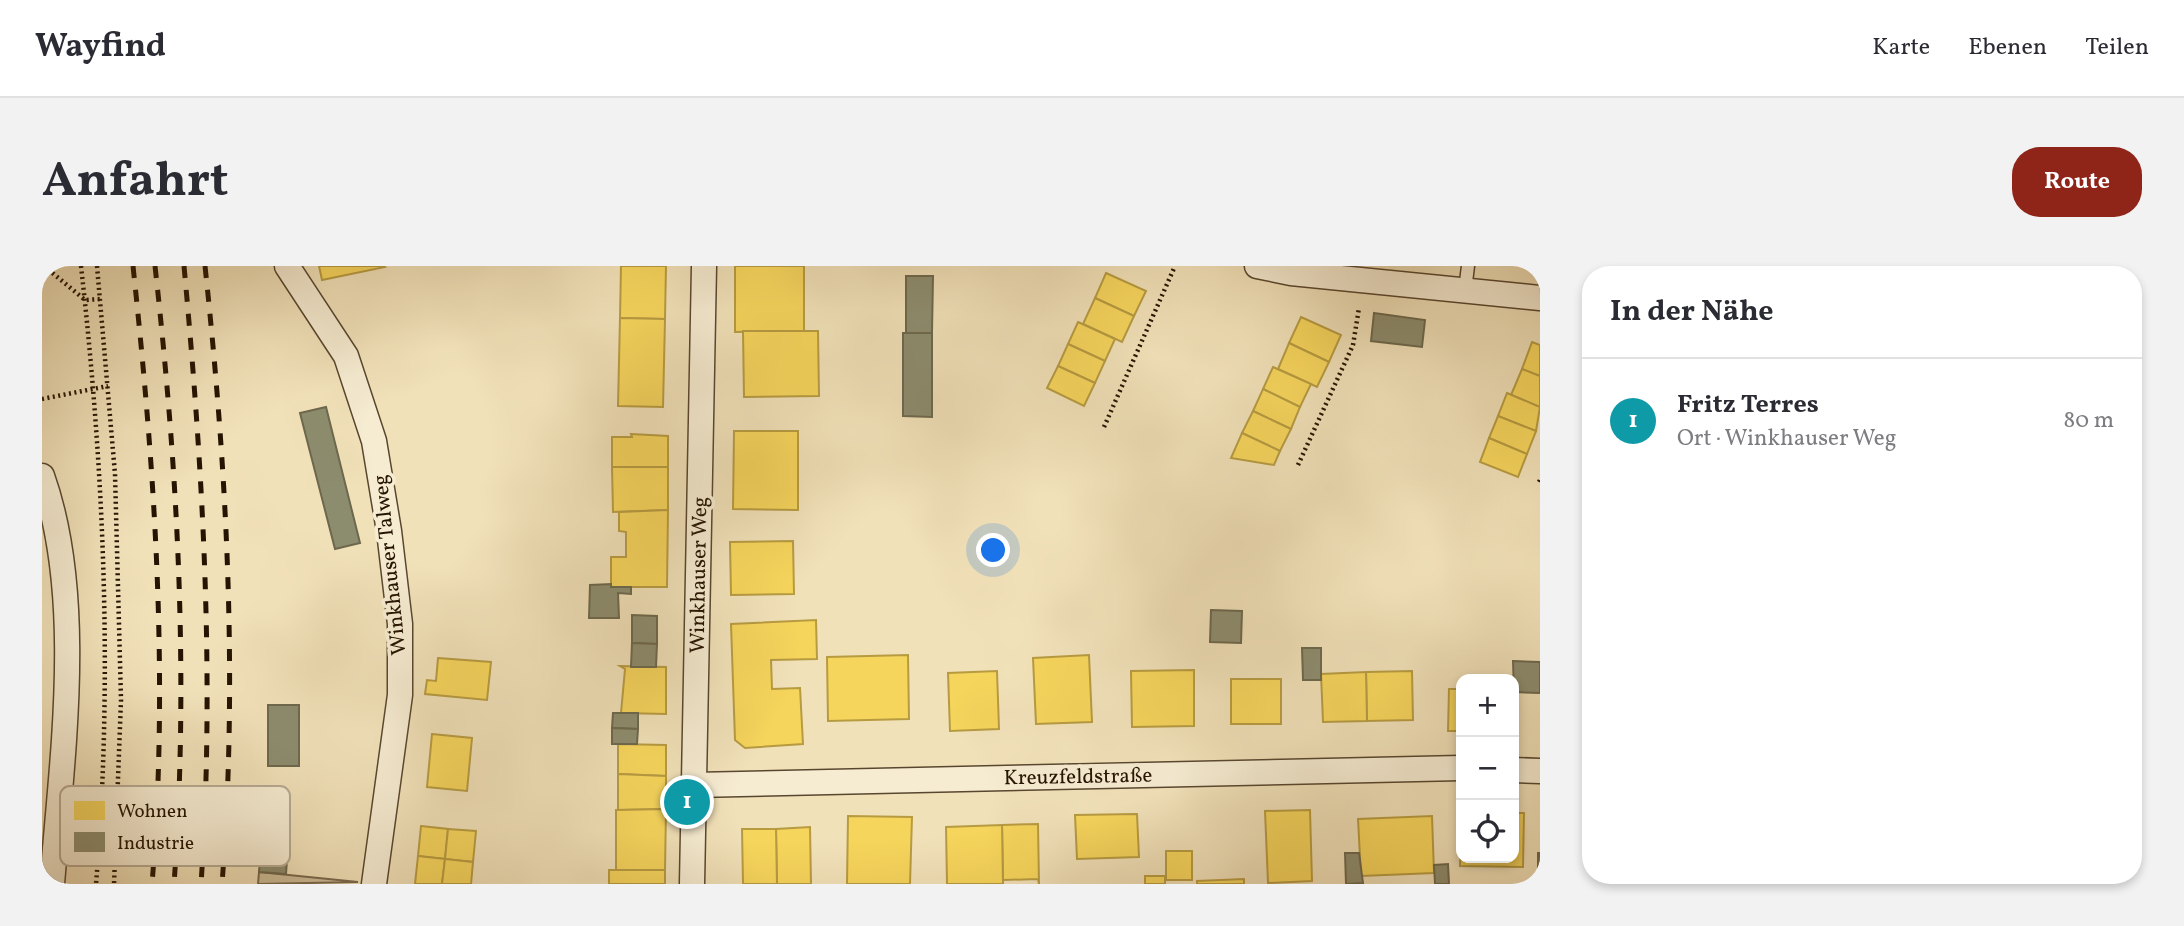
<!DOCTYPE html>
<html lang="de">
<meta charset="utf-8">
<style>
:root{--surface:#fff;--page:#f2f2f3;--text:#2b2b33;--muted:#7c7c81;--line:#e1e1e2;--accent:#8f2418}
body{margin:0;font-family:Vollkorn,serif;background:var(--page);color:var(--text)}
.controls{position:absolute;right:21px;bottom:21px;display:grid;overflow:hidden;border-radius:14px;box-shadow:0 4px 10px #0003}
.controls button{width:63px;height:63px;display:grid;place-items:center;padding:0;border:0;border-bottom:2px solid var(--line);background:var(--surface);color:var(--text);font:35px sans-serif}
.you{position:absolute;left:952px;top:285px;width:24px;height:24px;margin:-18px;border:5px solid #fff;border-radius:50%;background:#1a73e8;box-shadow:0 0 0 10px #1a73e833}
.badge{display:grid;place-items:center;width:46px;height:46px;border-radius:50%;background:var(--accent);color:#fff;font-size:23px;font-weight:700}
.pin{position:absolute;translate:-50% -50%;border:4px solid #fff;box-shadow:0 2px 7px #0006}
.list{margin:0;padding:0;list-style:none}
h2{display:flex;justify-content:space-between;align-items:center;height:91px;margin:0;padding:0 28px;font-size:30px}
h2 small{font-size:23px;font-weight:400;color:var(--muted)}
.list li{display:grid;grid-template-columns:46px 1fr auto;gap:21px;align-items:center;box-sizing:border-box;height:126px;padding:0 28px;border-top:2px solid var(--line)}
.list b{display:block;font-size:26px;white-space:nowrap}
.list p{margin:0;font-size:23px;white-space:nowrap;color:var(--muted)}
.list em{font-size:23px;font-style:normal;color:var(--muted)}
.icon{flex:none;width:38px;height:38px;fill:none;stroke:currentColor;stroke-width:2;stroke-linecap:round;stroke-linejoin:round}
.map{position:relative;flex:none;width:1498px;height:618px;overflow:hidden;border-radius:28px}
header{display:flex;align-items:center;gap:42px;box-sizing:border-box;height:98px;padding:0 35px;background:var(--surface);border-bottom:2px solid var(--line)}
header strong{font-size:33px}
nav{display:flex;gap:38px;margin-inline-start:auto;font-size:24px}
.intro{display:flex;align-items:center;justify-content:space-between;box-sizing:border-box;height:168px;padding:0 42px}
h1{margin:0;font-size:49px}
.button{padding:18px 32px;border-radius:28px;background:var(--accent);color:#fff;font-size:24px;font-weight:700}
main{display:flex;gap:42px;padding:0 42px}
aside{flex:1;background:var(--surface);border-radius:28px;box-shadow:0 4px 10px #0003}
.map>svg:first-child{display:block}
.green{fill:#cebe9a;stroke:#7a694e;stroke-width:2}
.homes{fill:#f6d55c;stroke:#b79b41;stroke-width:2}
.industry{fill:#8c8c6e;stroke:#6d684d;stroke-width:2}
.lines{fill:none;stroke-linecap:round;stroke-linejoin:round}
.service-casing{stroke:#58472f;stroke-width:15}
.minor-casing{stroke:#58472f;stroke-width:27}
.path{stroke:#251401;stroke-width:4.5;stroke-dasharray:2 3.5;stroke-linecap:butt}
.service{stroke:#f6ecd2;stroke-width:12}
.minor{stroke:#f6ecd2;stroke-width:24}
.rail{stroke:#251401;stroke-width:5;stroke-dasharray:12 12;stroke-linecap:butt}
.labels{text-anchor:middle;stroke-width:7;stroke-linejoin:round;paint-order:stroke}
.street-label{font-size:21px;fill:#251401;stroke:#f6ecd2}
.key{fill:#f6ecd2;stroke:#b7ab93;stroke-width:2}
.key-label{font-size:19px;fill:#251401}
</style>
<header>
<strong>Wayfind</strong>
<nav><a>Karte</a><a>Ebenen</a><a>Teilen</a></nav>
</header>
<div class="intro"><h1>Anfahrt</h1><a class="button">Route</a></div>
<main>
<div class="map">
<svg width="1498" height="618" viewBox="0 0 1498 618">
<rect width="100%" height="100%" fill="#f1e1b9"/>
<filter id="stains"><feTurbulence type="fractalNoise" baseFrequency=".00286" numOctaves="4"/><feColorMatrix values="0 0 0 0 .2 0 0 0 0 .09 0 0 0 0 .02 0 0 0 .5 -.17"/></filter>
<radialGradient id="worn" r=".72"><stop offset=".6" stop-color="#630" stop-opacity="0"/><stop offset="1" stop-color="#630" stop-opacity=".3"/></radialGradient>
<polygon class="green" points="217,606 316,616 216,618"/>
<g class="homes">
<polygon points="277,0 342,0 343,1 280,14"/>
<polygon points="579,0 624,0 623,53 578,52"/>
<polygon points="693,0 762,0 762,65 693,66"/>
<polygon points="1064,7 1104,25 1092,50 1053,32"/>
<polygon points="1053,32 1092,50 1080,76 1041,58"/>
<polygon points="1259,51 1299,69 1287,96 1247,77"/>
<polygon points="578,52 623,53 621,141 576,140"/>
<polygon points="1036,56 1073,73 1063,95 1026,78"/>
<polygon points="701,65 776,65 777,130 702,131"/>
<polygon points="1490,76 1498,79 1498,110 1480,103"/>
<polygon points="1247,77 1287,96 1275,121 1236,103"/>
<polygon points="1026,78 1063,95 1053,117 1016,100"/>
<polygon points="1016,100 1053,117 1042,140 1005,122"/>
<polygon points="1231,101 1269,118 1258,141 1221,123"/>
<polygon points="1480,103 1498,110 1498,141 1469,129"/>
<polygon points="1221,123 1258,141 1249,163 1211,145"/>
<polygon points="1465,127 1498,141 1494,165 1456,150"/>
<polygon points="1211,145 1249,163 1238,185 1200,167"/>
<polygon points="1456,150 1494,165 1485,188 1447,172"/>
<polygon points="692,165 756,165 756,244 691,243"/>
<polygon points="1200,167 1238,185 1232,199 1189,192"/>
<polygon points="589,168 626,170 626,201 570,201 570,171 590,171"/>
<polygon points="1447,172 1485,188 1476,211 1438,196"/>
<polygon points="570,201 626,201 626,244 571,246"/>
<polygon points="626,244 625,321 569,321 569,291 584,291 584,266 577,265 577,246"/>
<polygon points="751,275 752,328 689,329 688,276"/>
<polygon points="774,354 775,393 729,394 730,423 758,422 761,478 703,482 693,474 689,358"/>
<polygon points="866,389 867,453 786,455 785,391"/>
<polygon points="1047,389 1050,456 994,458 991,392"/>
<polygon points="396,392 449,396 445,434 383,428 385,414 394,415"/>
<polygon points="578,400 624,401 624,448 579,447 583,403"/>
<polygon points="1152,404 1152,460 1090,461 1089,405"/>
<polygon points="955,405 957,463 908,465 906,407"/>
<polygon points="1370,405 1371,454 1325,455 1324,406"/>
<polygon points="1324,406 1325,455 1281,456 1279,408"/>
<rect x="1189" y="413" width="50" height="45"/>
<polygon points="1407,423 1419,423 1419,465 1406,465"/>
<polygon points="390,468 430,472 425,525 385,521"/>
<polygon points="576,478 624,479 624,510 576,508"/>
<polygon points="576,508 624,510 624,543 576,544"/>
<polygon points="624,543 623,604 574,604 574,544"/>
<polygon points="1268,544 1270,615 1226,617 1223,545"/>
<polygon points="1472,547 1482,547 1481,601 1418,600 1419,566 1419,592 1472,592"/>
<polygon points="1095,548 1097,591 1035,593 1033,549"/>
<polygon points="806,550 870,551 868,618 805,618"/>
<polygon points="1390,550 1392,607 1319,610 1316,553"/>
<polygon points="996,558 997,618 996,613 961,614 960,559"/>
<polygon points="960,559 961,618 905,618 904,561"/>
<polygon points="379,560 406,563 403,593 376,590"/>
<polygon points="768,561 769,618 735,618 734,563"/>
<polygon points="406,563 434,565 431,596 403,593"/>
<polygon points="700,563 734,563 735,618 701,618"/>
<rect x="1124" y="585" width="26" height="29"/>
<polygon points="376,590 403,593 400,618 373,618"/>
<polygon points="403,593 431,596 429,618 400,618"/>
<rect x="567" y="604" width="56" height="14"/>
<rect x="1103" y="610" width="20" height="8"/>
<polygon points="1202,613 1202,618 1155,618 1155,615"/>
</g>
<g class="industry">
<polygon points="864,10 891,10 890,67 864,67"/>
<polygon points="1332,47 1383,54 1380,81 1329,75"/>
<polygon points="861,67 890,67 890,151 861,150"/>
<polygon points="284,141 318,277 293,283 258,147"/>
<polygon points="569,318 569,321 589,321 589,328 576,327 577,352 547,352 548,319"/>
<polygon points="1169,344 1200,345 1199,377 1168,376"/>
<polygon points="590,349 615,350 615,378 590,377"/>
<polygon points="590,377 615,378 614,401 589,401"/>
<polygon points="1260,382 1279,382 1279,414 1261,414"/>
<polygon points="1471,395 1498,396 1498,427 1472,426"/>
<rect x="226" y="439" width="31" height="61"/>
<polygon points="571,447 596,447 596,463 570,462"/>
<polygon points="570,462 596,463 595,478 570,478"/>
<polygon points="221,549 248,551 244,608 217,606"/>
<polygon points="1303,587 1317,587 1321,617 1304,618"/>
<rect x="1496" y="587" width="2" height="31"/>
<polygon points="1406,598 1407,618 1393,618 1392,599"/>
</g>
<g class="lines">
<g class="service-casing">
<polyline id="service" points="1423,24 1426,0"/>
</g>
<g class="minor-casing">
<g id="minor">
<polyline points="245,0 304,90 332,175 347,265 358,358 358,429 332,618"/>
<polyline points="1215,0 1249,7 1498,32"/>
<path d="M 0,210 C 43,331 20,491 10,618"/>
<polyline points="1472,504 1498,505"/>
<polyline points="652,519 1419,502"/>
<polyline points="650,618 662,0"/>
</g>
</g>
<g class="path">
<polyline points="2,0 43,34 58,33"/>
<path d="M 39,0 C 62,204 71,413 54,618"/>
<polyline points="55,0 73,208 79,434 72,618"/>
<polyline points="0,133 66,120"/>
<polyline points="1062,161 1133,0"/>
<polyline points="1256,199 1311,79 1317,42"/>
<polyline points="1497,216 1498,214"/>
</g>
<use href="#service" class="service"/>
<use href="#minor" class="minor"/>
<g class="rail">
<path d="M 91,0 C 113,205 127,412 110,618"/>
<path d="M 113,0 C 136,206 147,411 132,618"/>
<path d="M 142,0 C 161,205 173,412 159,618"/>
<path d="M 163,0 C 185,205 196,412 180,618"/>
</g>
</g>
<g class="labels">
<g class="street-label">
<text transform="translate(347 299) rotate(-96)" y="7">Winkhauser Talweg</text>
<text transform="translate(656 309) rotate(-89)" y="7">Winkhauser Weg</text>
<text transform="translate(1036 510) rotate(-1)" y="7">Kreuzfeldstraße</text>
</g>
</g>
<rect x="18" y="520" width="230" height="80" rx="10" class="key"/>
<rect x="32" y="535" width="31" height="19" fill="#f6d55c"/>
<rect x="32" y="566" width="31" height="20" fill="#8c8c6e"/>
<g class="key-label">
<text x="75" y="551">Wohnen</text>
<text x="75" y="583">Industrie</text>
</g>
<rect width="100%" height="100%" filter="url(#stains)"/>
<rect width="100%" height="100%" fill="url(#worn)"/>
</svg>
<div class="controls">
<button>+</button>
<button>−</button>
<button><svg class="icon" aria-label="locate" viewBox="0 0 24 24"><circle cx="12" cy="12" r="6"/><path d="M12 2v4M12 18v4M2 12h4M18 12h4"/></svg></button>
</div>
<div class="you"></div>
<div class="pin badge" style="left:645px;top:536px;background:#0f9aa8">1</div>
</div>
<aside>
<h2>In der Nähe<small></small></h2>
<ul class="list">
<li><span class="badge" style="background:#0f9aa8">1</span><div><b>Fritz Terres</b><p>Ort · Winkhauser Weg</p></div><em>80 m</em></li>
</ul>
</aside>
</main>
